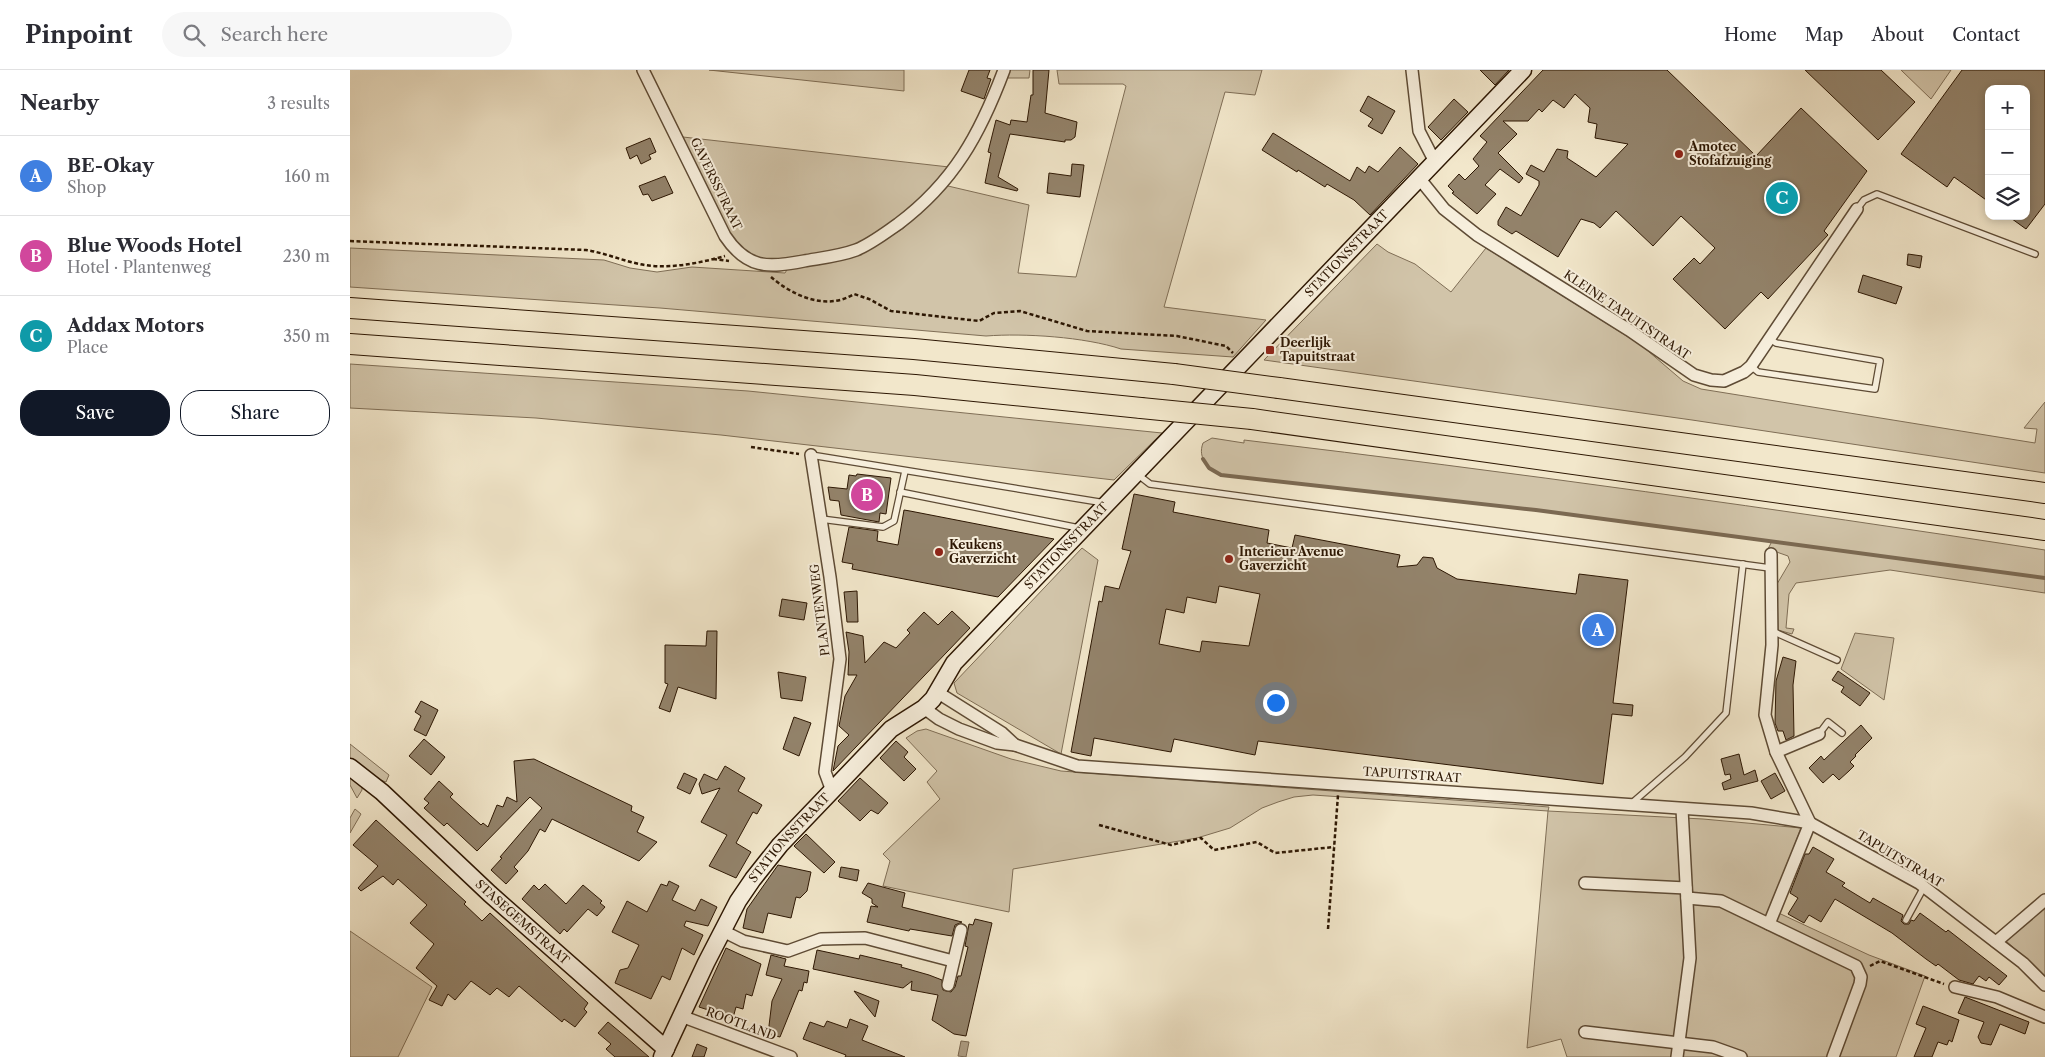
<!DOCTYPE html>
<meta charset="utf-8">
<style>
:root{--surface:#fff;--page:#f7f7f7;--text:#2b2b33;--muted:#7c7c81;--line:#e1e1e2;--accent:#111827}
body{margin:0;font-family:"Libre Caslon Text",serif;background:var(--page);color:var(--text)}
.controls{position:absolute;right:15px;top:15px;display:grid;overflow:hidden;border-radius:10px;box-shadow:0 2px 8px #0003}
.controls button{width:45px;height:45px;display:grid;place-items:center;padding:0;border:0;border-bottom:1px solid var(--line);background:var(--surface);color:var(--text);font:25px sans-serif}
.you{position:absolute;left:925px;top:632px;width:18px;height:18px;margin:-12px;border:4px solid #fff;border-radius:50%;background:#1a73e8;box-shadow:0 0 0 8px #1a73e833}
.badge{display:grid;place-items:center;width:32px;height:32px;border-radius:50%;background:var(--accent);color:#fff;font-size:16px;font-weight:700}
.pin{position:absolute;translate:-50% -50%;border:2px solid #fff;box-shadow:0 1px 5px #0006}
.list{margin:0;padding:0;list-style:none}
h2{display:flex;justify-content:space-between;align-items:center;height:65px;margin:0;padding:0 20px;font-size:21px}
h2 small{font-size:16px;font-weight:400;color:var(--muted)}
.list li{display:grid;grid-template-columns:32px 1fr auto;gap:15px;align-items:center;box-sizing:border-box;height:80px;padding:0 20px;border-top:1px solid var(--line)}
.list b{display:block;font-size:19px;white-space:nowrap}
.list p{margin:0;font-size:16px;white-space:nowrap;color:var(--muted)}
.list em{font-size:16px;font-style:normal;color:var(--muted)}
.actions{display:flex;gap:10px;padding:15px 20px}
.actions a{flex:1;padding:11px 0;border:1px solid var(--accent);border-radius:20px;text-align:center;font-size:18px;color:var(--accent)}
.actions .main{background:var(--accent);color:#fff}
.icon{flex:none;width:28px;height:28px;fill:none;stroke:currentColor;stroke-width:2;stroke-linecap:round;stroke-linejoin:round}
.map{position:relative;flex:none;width:1695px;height:987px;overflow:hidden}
header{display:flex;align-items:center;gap:30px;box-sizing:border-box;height:70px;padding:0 25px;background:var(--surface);border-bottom:1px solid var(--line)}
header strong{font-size:24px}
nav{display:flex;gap:28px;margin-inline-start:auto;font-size:18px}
.search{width:350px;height:45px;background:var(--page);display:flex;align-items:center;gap:12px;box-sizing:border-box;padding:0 18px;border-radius:28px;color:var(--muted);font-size:19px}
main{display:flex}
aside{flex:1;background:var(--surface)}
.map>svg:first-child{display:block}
.green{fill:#d1c4a9;stroke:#7f6e56}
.water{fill:#afa087;stroke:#7b6952}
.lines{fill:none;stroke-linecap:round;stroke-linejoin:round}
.stream{stroke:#7b6952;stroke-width:4}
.building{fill:#93836b;stroke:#2d1703;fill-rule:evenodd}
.lane-casing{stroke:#5e4b35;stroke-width:8}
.street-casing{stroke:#5e4b35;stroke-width:14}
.secondary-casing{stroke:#2d1703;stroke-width:19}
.highway-casing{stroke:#2d1703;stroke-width:22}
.path{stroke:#2d1703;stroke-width:2.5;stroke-dasharray:4 2.5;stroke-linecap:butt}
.lane{stroke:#f7efdd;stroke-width:5.5}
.street{stroke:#f7efdd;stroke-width:11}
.secondary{stroke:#f7efdd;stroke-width:16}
.highway{stroke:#f2e7cb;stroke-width:20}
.highway-bridge-casing{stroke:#2d1703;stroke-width:22;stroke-linecap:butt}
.highway-bridge{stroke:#f2e7cb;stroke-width:20}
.poi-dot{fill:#8f2418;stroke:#f7efdd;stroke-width:2}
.labels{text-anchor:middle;stroke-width:4;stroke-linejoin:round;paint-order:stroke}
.poi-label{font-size:12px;font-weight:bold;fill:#2d1703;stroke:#f7efdd;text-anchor:start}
.street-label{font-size:12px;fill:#2d1703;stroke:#f7efdd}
</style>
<header>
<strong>Pinpoint</strong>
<div class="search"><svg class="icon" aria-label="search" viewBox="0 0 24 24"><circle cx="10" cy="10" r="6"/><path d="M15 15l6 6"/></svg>Search here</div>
<nav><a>Home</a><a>Map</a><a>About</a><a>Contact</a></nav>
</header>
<main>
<aside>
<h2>Nearby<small>3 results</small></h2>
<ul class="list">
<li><span class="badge" style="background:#3f7fe0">A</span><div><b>BE-Okay</b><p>Shop</p></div><em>160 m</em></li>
<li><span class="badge" style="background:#d1479c">B</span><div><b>Blue Woods Hotel</b><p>Hotel · Plantenweg</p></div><em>230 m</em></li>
<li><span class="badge" style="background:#0f9aa8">C</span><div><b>Addax Motors</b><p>Place</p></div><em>350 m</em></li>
</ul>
<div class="actions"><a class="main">Save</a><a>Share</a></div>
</aside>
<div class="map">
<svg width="1695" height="987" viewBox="0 0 1695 987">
<rect width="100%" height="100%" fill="#f2e7cb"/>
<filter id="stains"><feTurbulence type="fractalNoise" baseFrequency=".004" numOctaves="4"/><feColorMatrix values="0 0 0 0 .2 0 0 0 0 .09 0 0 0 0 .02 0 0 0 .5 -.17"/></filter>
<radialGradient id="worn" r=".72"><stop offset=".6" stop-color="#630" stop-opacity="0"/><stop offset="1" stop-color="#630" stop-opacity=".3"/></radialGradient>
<g class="green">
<polygon points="359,0 554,0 554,21"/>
<polygon points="660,0 680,0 679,8 657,8"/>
<path d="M 707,0 L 912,0 L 905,25 L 875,22 L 814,237 L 916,250 L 883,287 L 771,279 C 735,267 674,263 636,266 L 310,238 L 0,217 L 0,178 L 254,190 L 280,198 L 307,202 L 342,197 L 435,203 L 438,198 L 514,182 L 554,158 L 598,116 L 679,135 L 668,203 L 726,207 L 776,16 L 773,14 L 709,14 Z"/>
<polygon points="1551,0 1601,0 1581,29"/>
<path d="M 333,67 L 599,97 C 575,125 548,154 514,171 C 492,183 461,186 436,188 C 423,189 407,192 396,183 C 366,158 349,102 333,67 Z"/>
<polygon points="1027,174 1038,182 1065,194 1101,222 1136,178 1291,275 1333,311 1351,319 1685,373 1687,359 1674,358 1695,332 1695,403 1342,350 914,290"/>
<polygon points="0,294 398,321 812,363 764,410 371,365 186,348 0,338"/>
<path d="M 862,368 L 894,373 L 894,370 C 1162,402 1429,439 1695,480 L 1695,523 L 1540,500 L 1446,513 L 1439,524 L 1436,558 L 1444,559 L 1442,564 L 1428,560 L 1427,514 L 1440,492 L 1438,486 L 1418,479 L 1422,471 L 1186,440 L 871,405 C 859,398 847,389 853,373 Z"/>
<polygon points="732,478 748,490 711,684 607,623 604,613"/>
<polygon points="1505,563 1544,568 1534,630 1491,599"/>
<polygon points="576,659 661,689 711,701 1199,737 1198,741 1353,749 1451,758 1420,839 1519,885 1575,906 1546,987 1217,987 1211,969 1177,978 1198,741 963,725 944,727 928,732 912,738 880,758 847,768 663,799 659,842 533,816 540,791 533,784 590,729 577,712 587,701 556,668 567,661"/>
<polygon points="0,674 39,705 36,712 23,707 0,689"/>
<polygon points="0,703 12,714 12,720 7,728 0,715"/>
<polygon points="5,739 11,744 0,763 0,748"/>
<polygon points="1695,835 1695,906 1655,870"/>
<polygon points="0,861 82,917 48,987 0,987"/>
</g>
<polygon class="water" points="611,971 619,972 616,987 608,986"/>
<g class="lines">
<polyline class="stream" points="853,389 859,398 871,405 1186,440 1695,508"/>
</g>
<g class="building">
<polygon points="619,0 640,0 637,8 641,9 634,29 611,21"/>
<polygon points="683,0 699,0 695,43 727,52 725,67 721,70 715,70 715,72 660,64 648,107 668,119 667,121 635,113 641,83 638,82 646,50 660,55 661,50 677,52 681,25 683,25"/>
<polygon points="1130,0 1159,0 1145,15"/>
<polygon points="1193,0 1317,0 1406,86 1451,38 1517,101 1474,161 1478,165 1418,229 1411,222 1375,259 1323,209 1344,188 1350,194 1365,178 1331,146 1303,176 1266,141 1250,158 1244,153 1231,149 1208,187 1166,161 1162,164 1148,155 1148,151 1156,137 1171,146 1189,115 1189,111 1176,104 1181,95 1194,102 1207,79 1218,81 1217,88 1246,107 1278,74 1245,68 1247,54 1238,52 1240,38 1225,24 1214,38 1203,30 1192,42 1189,39 1178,51 1153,51 1167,64 1148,83 1173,108 1169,113 1150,99 1135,115 1146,124 1127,144 1102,123 1104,122 1098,116 1109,104 1115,110 1129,96 1123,89 1137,72 1130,66"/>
<polygon points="1455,0 1531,0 1565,32 1528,70"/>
<polygon points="1612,0 1695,0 1695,134 1676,159 1658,146 1676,146 1676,19 1639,19 1639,132 1604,107 1597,117 1551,84"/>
<polygon points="1018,26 1045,41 1032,64 1018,56 1023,49 1010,41"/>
<polygon points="1104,29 1118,42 1091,70 1078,57"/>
<polygon points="923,63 1000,111 1007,97 1015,103 1019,96 1028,102 1050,77 1068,94 1020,145 1004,130 977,114 975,117 948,100 947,102 912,80"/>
<polygon points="300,68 306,82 299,85 301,89 291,94 287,85 280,89 276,78"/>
<polygon points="722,94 734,95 730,127 697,123 699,103 721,106"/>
<polygon points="315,106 323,123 302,131 298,124 293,125 289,116"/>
<polygon points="1558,184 1572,186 1570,198 1557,195"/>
<polygon points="1513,205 1552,217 1546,234 1508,222"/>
<polygon points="507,404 541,408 536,444 530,443 529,452 491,445 489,431 480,430 478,417 497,419 499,405 506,406"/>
<path d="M 784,424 L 825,432 L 823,442 L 919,460 L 917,473 L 942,478 L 945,465 L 1050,485 L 1047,497 L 1067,495 L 1073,487 L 1083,488 L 1087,498 L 1107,509 L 1226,524 L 1229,504 L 1278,510 L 1263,633 L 1283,635 L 1282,646 L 1262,644 L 1253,714 L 908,671 L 905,685 L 824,669 L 821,682 L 744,668 L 741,686 L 721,682 L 749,531 L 752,532 L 755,516 L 769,519 L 781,481 L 772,479 ZM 869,516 L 910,524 L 899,576 L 852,571 L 850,582 L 809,574 L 816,539 L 834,543 L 837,527 L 866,533 Z"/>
<polygon points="554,440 560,441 704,469 648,527 502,499 503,494 492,492 499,457 528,461 527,471 548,475"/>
<polygon points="507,521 508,552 497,552 494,522"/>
<polygon points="432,529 457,533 454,550 429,546"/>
<polygon points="602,541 620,558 483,701 488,676 499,665 489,656 495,626 507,605 498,605 499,582 496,562 513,566 515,593 534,572 546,578 560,563 557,560 574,542 588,555"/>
<polygon points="357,561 367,561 366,629 328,617 320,642 309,638 318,614 315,613 315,575 356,576"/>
<polygon points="1433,587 1446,591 1443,615 1444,666 1436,670 1433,661 1428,661 1425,653 1426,611"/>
<polygon points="1488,601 1520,623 1510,636 1491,622 1494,617 1482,610"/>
<polygon points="428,602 456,607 452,631 431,628"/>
<polygon points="71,631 88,640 76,666 64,660 71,646 65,642"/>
<polygon points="444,647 461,653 449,686 433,679"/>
<polygon points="1511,655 1522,668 1505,685 1506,686 1500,692 1504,696 1499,701 1489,710 1483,704 1473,713 1459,698 1471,686 1474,690"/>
<polygon points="74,669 95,687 81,705 59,686"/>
<polygon points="546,671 558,682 554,687 566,699 554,711 530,688"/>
<polygon points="1389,684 1394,705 1405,700 1408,711 1374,720 1372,713 1381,709 1380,704 1375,705 1371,689"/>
<polygon points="184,689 282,736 281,741 294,747 287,762 307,772 289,791 202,749 195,762 190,759 178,781 164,797 168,801 156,814 141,800 152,788 150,787 192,738 180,727 127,781 97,753 94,756 74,738 79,733 74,729 89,711 103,724 100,727 131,755 133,753 138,757 147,735 153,737 157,727 167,732 164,691"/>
<polygon points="375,696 395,708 388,721 412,735 407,744 403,742 386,773 401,782 386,808 359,796 377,765 351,752 370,718 352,724 349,714 354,704 367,710"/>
<polygon points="334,703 347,709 340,724 327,718"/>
<polygon points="1425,703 1435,721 1421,729 1411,711"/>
<polygon points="510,708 538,733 528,744 521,740 510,751 488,731"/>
<polygon points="26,750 116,832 114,834 132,851 140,843 238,933 234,939 237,942 225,957 214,949 212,952 169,916 159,927 147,918 140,925 121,911 105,930 98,924 92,936 79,930 87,916 66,898 84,874 60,853 77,835 48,809 43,815 33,806 11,821 8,818 28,796 3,775"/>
<polygon points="456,764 485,792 474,803 444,776"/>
<polygon points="1463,777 1484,789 1476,802 1495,813 1492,816 1520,833 1523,828 1553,845 1551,851 1554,854 1559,854 1561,850 1564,851 1570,843 1596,862 1598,860 1657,906 1649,915 1639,907 1636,911 1629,906 1623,914 1609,910 1588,894 1586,896 1576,889 1542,863 1485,829 1471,852 1459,845 1454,853 1438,844 1448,828 1440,823 1455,784 1459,784"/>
<polygon points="428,795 461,802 457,821 450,828 446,827 441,848 418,843 413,863 393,858 397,839"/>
<polygon points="491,797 509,800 507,811 489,807"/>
<polygon points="319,811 329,816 322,830 345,841 351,829 367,837 358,856 336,851 334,856 353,865 344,885 332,878 320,910 312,906 301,929 265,913 270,900 278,898 289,875 262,862 277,831 297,842 311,814 317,816"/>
<polygon points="518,813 555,823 552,837 612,852 605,855 602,866 560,859 559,861 517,852 521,836 528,837 522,833 522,829 512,823"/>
<polygon points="195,814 216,834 233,815 252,831 250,833 255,837 247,846 238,839 217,862 214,859 210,864 172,829 184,815 189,820"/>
<polygon points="625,849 642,853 616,966 604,964 582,950 588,925 561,920 562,911 553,918 463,899 467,880 509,889 510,885 552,895 551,897 579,905 592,910 593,920 601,922 605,917 608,906 611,906 618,877 615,876 619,854 623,855"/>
<polygon points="376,878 411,894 402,926 396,924 393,939 386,937 383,948 349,937"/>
<polygon points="421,885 436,889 434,896 459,901 457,913 454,912 452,921 449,920 430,967 418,964 422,931 432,909 416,905"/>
<polygon points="504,921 529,931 525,947"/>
<polygon points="1615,927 1679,952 1675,964 1650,954 1641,975 1631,973 1628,967 1634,952 1608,943"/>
<polygon points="1573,936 1609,950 1602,972 1599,970 1597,975 1588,972 1582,987 1564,987 1576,958 1566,954"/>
<polygon points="500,949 518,956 512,970 555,987 495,987 496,985 453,969 460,952 474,957 477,951 497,958"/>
<polygon points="258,952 276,967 299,987 265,987 256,979 261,974 248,963"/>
<polygon points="347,974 357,978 354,987 342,987"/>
</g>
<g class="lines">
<g class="lane-casing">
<g id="lane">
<polyline points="1507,139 1514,130 1527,124 1685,184"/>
<polyline points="1401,296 1408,302 1525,319 1530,291 1426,273 1420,269"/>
<polyline points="461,385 755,433"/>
<polyline points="787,404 800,414 1420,498"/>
<polyline points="550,422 729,458"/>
<polyline points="471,449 533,457 544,451 555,401"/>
<polyline points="1422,561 1487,590"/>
<polyline points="1469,664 1478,652 1492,663"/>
<polyline points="1282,733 1335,687 1376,643 1393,494"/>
<polyline points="1556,850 1574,817"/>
</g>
</g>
<g class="street-casing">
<g id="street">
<path d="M 293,0 L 375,166 C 397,199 418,198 454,191 C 471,188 490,186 506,180 C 521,174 535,163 548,154 C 604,112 630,64 654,0"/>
<polyline points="1062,0 1069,61 1085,92"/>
<polyline points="1069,108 1094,139 1127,165 1279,260 1344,305 1361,310 1374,311 1394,302 1401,296 1507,139"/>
<polyline points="461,385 480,507 490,589 475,702 482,721"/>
<polyline points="587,622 652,663 665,675"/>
<polyline points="574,638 589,649 609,659 647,673 665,675 727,696 1401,743 1460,753 1569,813 1673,893 1695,915"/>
<polyline points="1426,682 1469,664"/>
<polyline points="1235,813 1336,818"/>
<polyline points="1337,828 1371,831 1506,896 1511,907 1510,914 1483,987"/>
<polyline points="1419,854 1460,753 1426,682 1415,645 1422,575 1421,484"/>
<polyline points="373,861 393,871 438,881 471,869 515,868 603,891"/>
<polyline points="1646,872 1695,830"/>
<polyline points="598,915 611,860"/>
<polyline points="1605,917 1647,927 1695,947"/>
<polyline points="331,946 441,987"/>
<polyline points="1235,962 1363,977 1391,987"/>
<polyline points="1327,987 1340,888 1332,739"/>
</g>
</g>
<g class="secondary-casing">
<g id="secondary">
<path id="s1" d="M 0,697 L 32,722 L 140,824 L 316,979"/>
<path id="s2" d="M 312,987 L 356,893 L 388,831 L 403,809 L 430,775 L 541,659 L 574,638 L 583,629 L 604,593 L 1173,0"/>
</g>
</g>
<g class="highway-casing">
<g id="highway">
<polyline points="0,238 564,279 824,304"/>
<polyline points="0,274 565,315 791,338"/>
<polyline points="929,318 1695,423"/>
<polyline points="902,349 1695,460"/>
</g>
</g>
<g class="path">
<path d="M 0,171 L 236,180 C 256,183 275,192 295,195 C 321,199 350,193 375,186"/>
<polyline points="363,189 379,191"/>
<path d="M 421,207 C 443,226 477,241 504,224 L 519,229 L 541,241 L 629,251 L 644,243 L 670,241 L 737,261 L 827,266 L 876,276 L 883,283"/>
<polyline points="401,377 449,384"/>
<polyline points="749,755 821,775 851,768 864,780 907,772 925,783 984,777"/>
<polyline points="978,859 988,725"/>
<polyline points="1520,896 1530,891 1594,914"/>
</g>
<use href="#lane" class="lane"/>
<use href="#street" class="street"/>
<use href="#secondary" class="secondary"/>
<use href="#highway" class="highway"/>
<g class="highway-bridge-casing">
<g id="highway-bridge">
<polyline points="824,304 929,318"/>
<polyline points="791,338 902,349"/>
</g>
</g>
<use href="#highway-bridge" class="highway-bridge"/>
</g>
<g class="poi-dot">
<circle cx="1329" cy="84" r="5"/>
<rect x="915" y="275" width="10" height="10" rx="2.5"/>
<circle cx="589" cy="482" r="5"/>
<circle cx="879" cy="489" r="5"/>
</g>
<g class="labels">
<g class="poi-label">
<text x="1339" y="81">Amotec<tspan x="1339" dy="14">Stofafzuiging</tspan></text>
<text x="930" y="277">Deerlijk<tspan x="930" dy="14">Tapuitstraat</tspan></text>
<text x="599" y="479">Keukens<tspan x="599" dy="14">Gaverzicht</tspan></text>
<text x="889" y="486">Interieur Avenue<tspan x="889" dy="14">Gaverzicht</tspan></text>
</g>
<g class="street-label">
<text transform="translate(366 114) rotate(64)" y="4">GAVERSSTRAAT</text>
<text dy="4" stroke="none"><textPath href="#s2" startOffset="1065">STATIONSSTRAAT</textPath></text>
<text transform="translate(1277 245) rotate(34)" y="4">KLEINE TAPUITSTRAAT</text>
<text dy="4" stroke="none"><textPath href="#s2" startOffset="660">STATIONSSTRAAT</textPath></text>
<text transform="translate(470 540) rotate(-97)" y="4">PLANTENWEG</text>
<text transform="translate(1062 705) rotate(4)" y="4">TAPUITSTRAAT</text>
<text dy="4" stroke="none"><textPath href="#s2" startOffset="255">STATIONSSTRAAT</textPath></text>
<text transform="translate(1550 789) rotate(31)" y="4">TAPUITSTRAAT</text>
<text dy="4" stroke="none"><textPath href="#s1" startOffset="232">STASEGEMSTRAAT</textPath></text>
<text transform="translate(391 954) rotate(20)" y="4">ROOTLAND</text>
</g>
</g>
<rect width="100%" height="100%" filter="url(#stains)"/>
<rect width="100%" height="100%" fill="url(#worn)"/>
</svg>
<div class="controls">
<button>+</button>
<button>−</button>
<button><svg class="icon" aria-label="layers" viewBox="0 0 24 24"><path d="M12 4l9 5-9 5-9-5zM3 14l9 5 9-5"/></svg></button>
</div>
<div class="you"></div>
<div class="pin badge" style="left:1248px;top:560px;background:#3f7fe0">A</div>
<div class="pin badge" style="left:517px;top:425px;background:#d1479c">B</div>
<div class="pin badge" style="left:1432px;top:128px;background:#0f9aa8">C</div>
</div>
</main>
